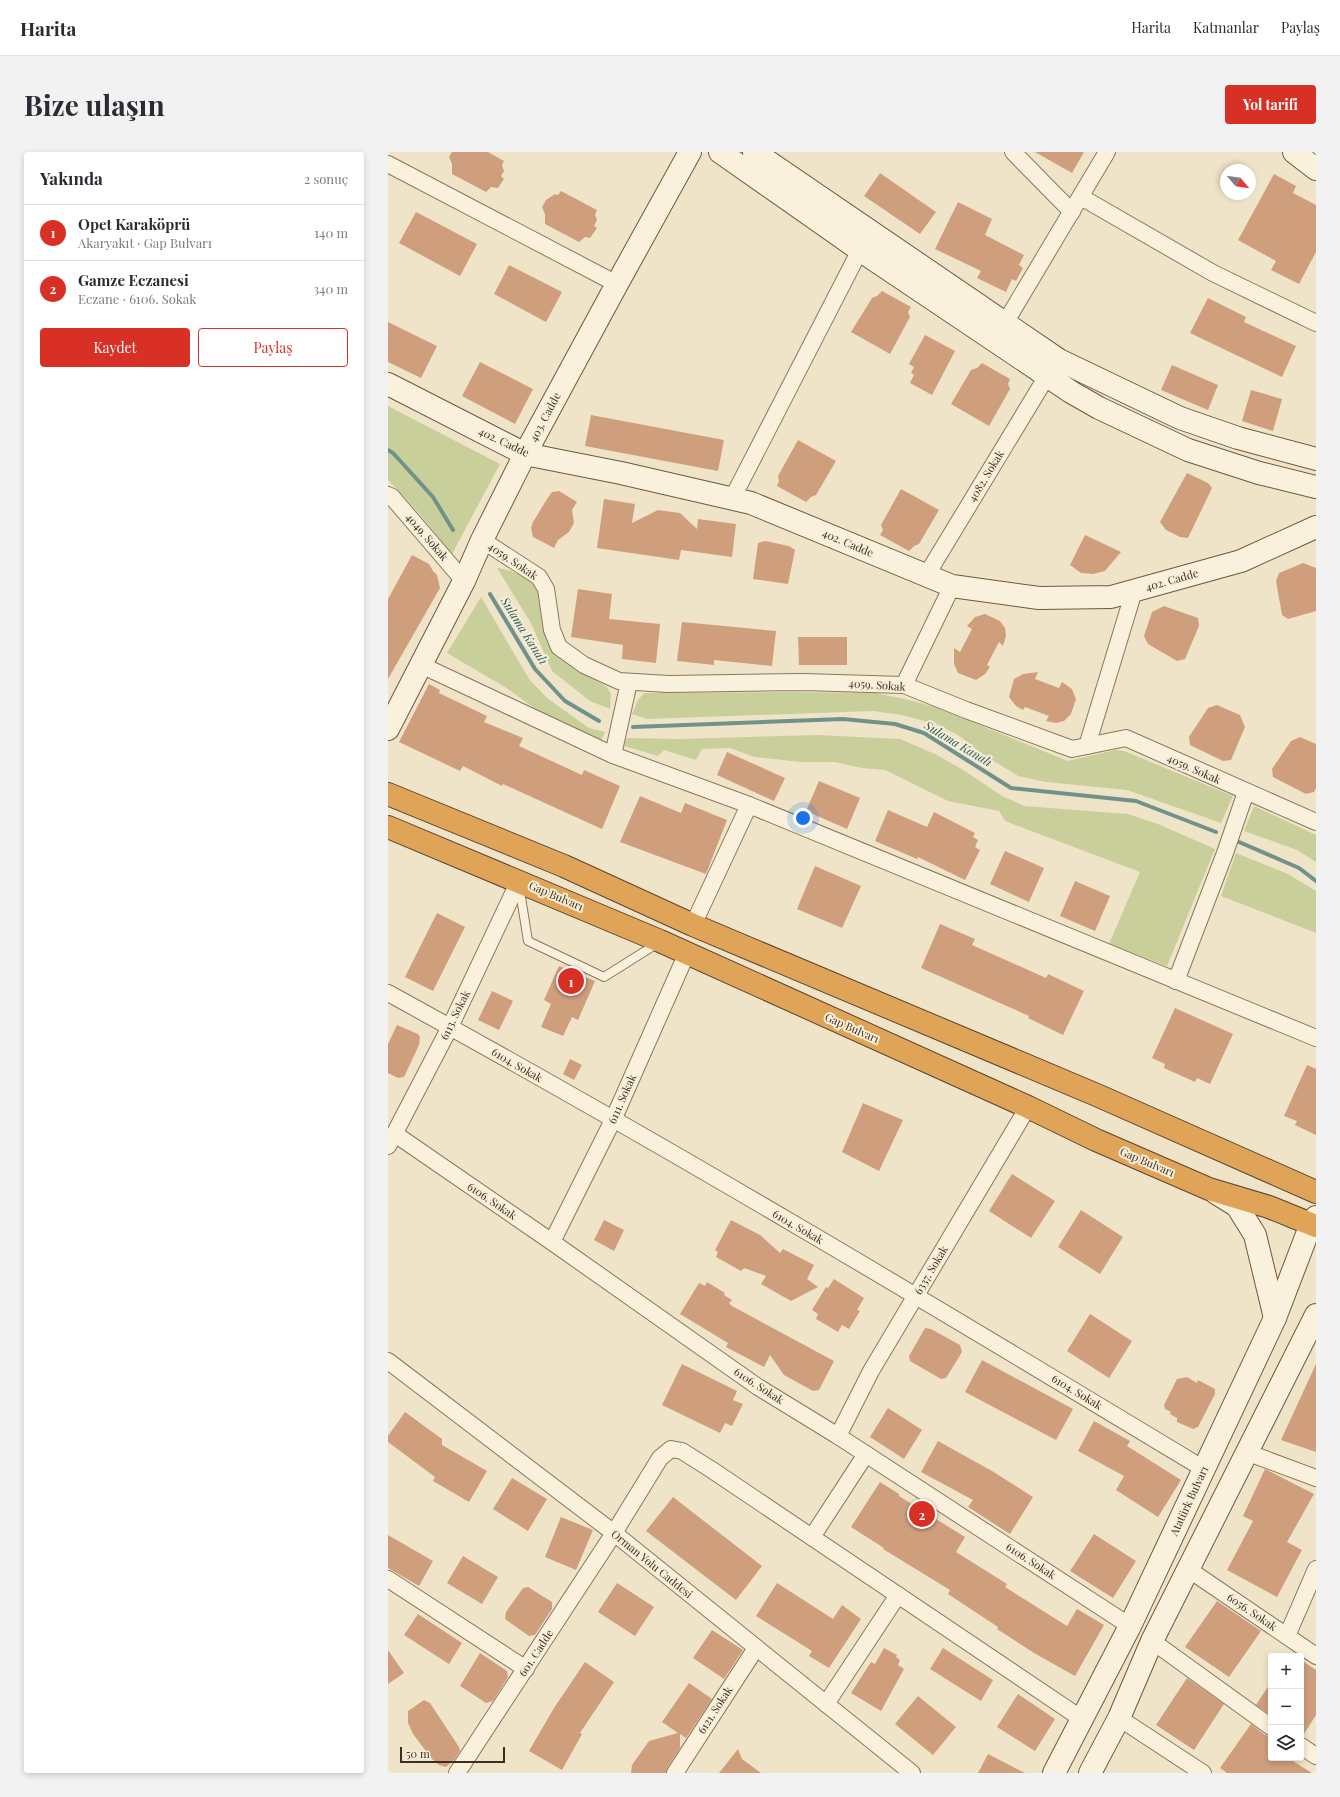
<!DOCTYPE html>
<html lang="tr">
<meta charset="utf-8">
<style>
:root{--surface:#fff;--page:#f2f2f3;--text:#2b2b33;--muted:#7c7c81;--line:#e1e1e2;--accent:#d93025}
body{margin:0;font-family:"Playfair Display",serif;background:var(--page);color:var(--text)}
.controls{position:absolute;right:12px;bottom:12px;display:grid;overflow:hidden;border-radius:4px;box-shadow:0 2px 6px #0003}
.controls button{width:36px;height:36px;display:grid;place-items:center;padding:0;border:0;border-bottom:1px solid var(--line);background:var(--surface);color:var(--text);font:20px sans-serif}
.compass{position:absolute;left:832px;top:12px;width:36px;height:36px;border-radius:50%;background:var(--surface);box-shadow:0 2px 6px #0003;rotate:119deg}
.scale{position:absolute;left:12px;bottom:10px;width:105px;box-sizing:border-box;padding-left:4px;border:2px solid #3d2e20;border-top:0;font-size:11px;line-height:14px;white-space:nowrap;color:#3d2e20;-webkit-text-stroke:3px #f7eed8;paint-order:stroke}
.you{position:absolute;left:415px;top:666px;width:14px;height:14px;margin:-10px;border:3px solid #fff;border-radius:50%;background:#1a73e8;box-shadow:0 0 0 6px #1a73e833}
.badge{display:grid;place-items:center;width:26px;height:26px;border-radius:50%;background:var(--accent);color:#fff;font-size:13px;font-weight:700}
.pin{position:absolute;translate:-50% -50%;border:2px solid #fff;box-shadow:0 1px 4px #0006}
.list{margin:0;padding:0;list-style:none}
h2{display:flex;justify-content:space-between;align-items:center;height:52px;margin:0;padding:0 16px;font-size:17px}
h2 small{font-size:13px;font-weight:400;color:var(--muted)}
.list li{display:grid;grid-template-columns:26px 1fr auto;gap:12px;align-items:center;box-sizing:border-box;height:56px;padding:0 16px;border-top:1px solid var(--line)}
.list b{display:block;font-size:15px;white-space:nowrap}
.list p{margin:0;font-size:13px;white-space:nowrap;color:var(--muted)}
.list em{font-size:13px;font-style:normal;color:var(--muted)}
.actions{display:flex;gap:8px;padding:12px 16px}
.actions a{flex:1;padding:9px 0;border:1px solid var(--accent);border-radius:4px;text-align:center;font-size:14px;color:var(--accent)}
.actions .main{background:var(--accent);color:#fff}
.icon{flex:none;width:22px;height:22px;fill:none;stroke:currentColor;stroke-width:2;stroke-linecap:round;stroke-linejoin:round}
.map{position:relative;flex:none;width:928px;height:1621px;overflow:hidden;border-radius:4px}
header{display:flex;align-items:center;gap:24px;box-sizing:border-box;height:56px;padding:0 20px;background:var(--surface);border-bottom:1px solid var(--line)}
header strong{font-size:19px}
nav{display:flex;gap:22px;margin-inline-start:auto;font-size:14px}
.intro{display:flex;align-items:center;justify-content:space-between;box-sizing:border-box;height:96px;padding:0 24px}
h1{margin:0;font-size:28px}
.button{padding:10px 18px;border-radius:4px;background:var(--accent);color:#fff;font-size:14px;font-weight:700}
main{display:flex;gap:24px;padding:0 24px}
aside{flex:1;background:var(--surface);border-radius:4px;box-shadow:0 2px 6px #0003}
.map>svg:first-child{display:block}
.green{fill:#c9cf9b}
.lines{fill:none;stroke-linecap:round;stroke-linejoin:round}
.stream{stroke:#6f938a;stroke-width:4}
.building{fill:#cf9f7d}
.lane-casing{stroke:#8d765c;stroke-width:10}
.street-casing{stroke:#8d765c;stroke-width:18}
.secondary-casing{stroke:#6f573f;stroke-width:24}
.highway-casing{stroke:#5b4430;stroke-width:24}
.lane{stroke:#faf1dc;stroke-width:8}
.street{stroke:#faf1dc;stroke-width:16}
.secondary{stroke:#faf1dc;stroke-width:22}
.highway{stroke:#e0a458;stroke-width:22}
.labels{text-anchor:middle;stroke-width:4;stroke-linejoin:round;paint-order:stroke}
.street-label{font-size:11px;fill:#3d2e20;stroke:#f7eed8}
.water-label{font-size:12px;font-style:italic;fill:#2f5d5a;stroke:#f7eed8}
</style>
<header>
<strong>Harita</strong>
<nav><a>Harita</a><a>Katmanlar</a><a>Paylaş</a></nav>
</header>
<div class="intro"><h1>Bize ulaşın</h1><a class="button">Yol tarifi</a></div>
<main>
<aside>
<h2>Yakında<small>2 sonuç</small></h2>
<ul class="list">
<li><span class="badge">1</span><div><b>Opet Karaköprü</b><p>Akaryakıt · Gap Bulvarı</p></div><em>140 m</em></li>
<li><span class="badge">2</span><div><b>Gamze Eczanesi</b><p>Eczane · 6106. Sokak</p></div><em>340 m</em></li>
</ul>
<div class="actions"><a class="main">Kaydet</a><a>Paylaş</a></div>
</aside>
<div class="map">
<svg width="928" height="1621" viewBox="0 0 928 1621">
<rect width="100%" height="100%" fill="#f0e4c8"/>
<g class="green">
<polygon points="0,254 112,312 64,402 30,360 0,328"/>
<path d="M 109,416 C 125,418 137,424 149,434 L 182,512 L 219,535 L 223,542 L 222,557 L 202,549 L 164,519 L 143,471 Z"/>
<polygon points="93,445 141,527 159,546 201,576 217,580 212,590 154,562 120,537 59,501"/>
<polygon points="406,540 487,541 517,547 544,554 680,609 727,598 736,599 845,644 833,671 739,638 658,630 630,624 596,603 570,583 548,572 514,563 485,559 259,567 244,562 250,548 256,541"/>
<polygon points="430,583 512,587 547,602 577,619 614,644 636,654 740,662 770,672 827,697 779,814 721,792 752,720 617,669 611,659 560,649 497,618 474,616 446,610 413,610 366,605 342,596 314,597 308,608 276,598 270,604 236,594 239,586 291,587"/>
<polygon points="866,654 928,683 928,710 909,698 856,679"/>
<polygon points="848,701 900,722 928,739 928,781 833,744"/>
</g>
<g class="lines">
<g class="stream">
<polyline points="0,298 5,301 45,345 65,378"/>
<polyline points="102,442 147,517 177,549 211,569"/>
<polyline points="245,575 455,567 507,572 536,581 623,636 748,649 828,680"/>
<polyline points="851,690 911,716 928,729"/>
</g>
</g>
<g class="building">
<polygon points="64,0 100,0 116,9 114,13 116,19 113,24 116,27 110,36 103,35 98,40 64,22 64,12 61,5"/>
<polygon points="647,0 696,0 684,21"/>
<polygon points="492,21 548,60 532,82 476,44"/>
<polygon points="886,22 908,34 905,41 928,53 928,100 911,132 883,118 888,109 850,88"/>
<polygon points="173,39 209,58 207,63 209,68 206,74 209,76 202,86 197,85 191,90 157,72 157,62 154,55 158,48 167,42 170,43"/>
<polygon points="570,50 604,67 597,83 636,103 631,113 635,116 628,129 624,127 618,140 589,126 593,119 547,97"/>
<polygon points="28,60 89,92 72,124 11,91"/>
<polygon points="121,113 174,140 158,170 106,142"/>
<polygon points="494,139 523,155 520,160 522,165 502,202 463,180 484,146 489,144"/>
<polygon points="820,146 858,165 856,170 908,194 894,225 802,181"/>
<polygon points="0,170 49,194 33,226 0,210"/>
<polygon points="537,183 567,199 544,243 522,231 526,223 523,221 526,215 521,212"/>
<polygon points="92,210 145,237 127,272 74,244"/>
<polygon points="594,211 622,227 620,232 622,237 601,274 563,252 583,218 589,216"/>
<polygon points="784,213 830,233 820,258 773,238"/>
<polygon points="863,238 894,247 885,279 854,269"/>
<polygon points="203,263 336,288 330,319 197,294"/>
<polygon points="410,288 448,309 428,343 423,345 418,350 389,334 391,329 390,324"/>
<polygon points="799,321 820,331 824,336 800,386 792,385 778,378 772,370"/>
<polygon points="513,337 551,358 531,392 526,394 521,399 492,383 495,378 493,373"/>
<polygon points="171,339 189,350 184,358 186,371 181,380 170,388 166,396 145,385 143,376 145,370 159,347 164,340"/>
<polygon points="216,347 247,352 244,371 270,358 292,361 309,377 310,367 348,372 344,405 293,398 291,408 209,396"/>
<polygon points="697,383 733,400 717,419 705,422 693,421 682,413"/>
<polygon points="377,389 401,394 407,398 400,432 365,427 370,391"/>
<polygon points="24,403 41,412 45,419 49,423 52,436 0,527 0,447"/>
<polygon points="915,411 928,416 928,459 900,467 894,463 888,429 891,421"/>
<polygon points="190,437 224,442 221,467 272,472 268,511 234,507 235,493 183,485"/>
<polygon points="776,454 810,466 811,474 797,507 789,509 760,492 756,484 764,460"/>
<polygon points="597,462 612,469 617,476 618,484 615,494 611,490 599,513 602,515 597,522 588,528 570,521 566,512 566,496 572,500 584,477 579,474 587,465"/>
<polygon points="294,470 388,479 384,514 326,508 326,513 289,509"/>
<polygon points="410,485 459,485 459,513 411,513"/>
<polygon points="650,520 647,527 671,536 674,530 684,537 688,547 683,562 676,569 668,571 658,569 661,564 637,555 635,558 628,554 621,545 626,527 635,522"/>
<polygon points="41,532 52,538 51,541 99,564 96,570 135,586 131,594 194,623 196,618 232,634 214,677 115,632 114,634 75,614 72,619 11,590"/>
<polygon points="829,553 852,563 857,575 843,608 835,609 802,593 801,585 820,556"/>
<polygon points="912,585 928,592 928,636 926,640 918,642 885,625 884,617 903,589"/>
<polygon points="339,600 397,626 386,649 329,623"/>
<polygon points="431,629 472,646 459,677 418,659"/>
<polygon points="252,644 293,661 297,651 339,668 318,722 232,690"/>
<polygon points="500,658 539,675 546,660 587,681 585,685 590,688 587,695 592,698 577,728 530,705 529,707 487,689"/>
<polygon points="617,699 656,716 641,750 602,732"/>
<polygon points="427,714 473,734 454,776 409,757"/>
<polygon points="687,729 722,744 707,779 672,764"/>
<polygon points="49,761 77,775 45,839 17,825"/>
<polygon points="552,772 587,787 584,793 658,826 660,822 696,839 675,883 640,866 641,864 533,816"/>
<polygon points="171,814 207,829 190,868 184,865 175,884 153,875 163,852 156,848"/>
<polygon points="104,839 125,849 111,878 90,868"/>
<polygon points="787,856 845,882 822,932 809,926 807,930 776,916 777,912 764,906"/>
<polygon points="9,873 30,882 32,885 31,893 16,925 10,926 0,921 0,892"/>
<polygon points="182,907 194,913 186,928 175,922"/>
<polygon points="919,913 928,917 928,983 907,973 909,969 896,964"/>
<polygon points="475,951 515,968 491,1019 454,1000"/>
<polygon points="624,1022 667,1049 643,1086 601,1059"/>
<polygon points="693,1058 735,1085 712,1122 670,1095"/>
<polygon points="216,1068 236,1078 226,1099 206,1088"/>
<polygon points="343,1068 372,1083 392,1101 395,1097 426,1113 419,1127 430,1135 403,1149 373,1132 378,1124 356,1116 353,1119 328,1105 330,1100 327,1098"/>
<polygon points="446,1127 476,1146 469,1158 472,1159 461,1177 454,1173 450,1180 428,1167 430,1162 424,1158 438,1135 440,1136"/>
<polygon points="319,1130 337,1141 336,1143 344,1148 341,1151 344,1154 446,1209 431,1238 425,1239 396,1223 382,1203 376,1215 338,1195 340,1191 292,1162 311,1131 317,1134"/>
<polygon points="702,1162 744,1189 721,1226 679,1199"/>
<polygon points="537,1176 543,1177 572,1193 574,1200 558,1226 553,1227 522,1209 521,1204"/>
<polygon points="594,1208 685,1257 668,1288 577,1240"/>
<polygon points="294,1212 349,1239 345,1248 355,1252 344,1274 337,1271 332,1281 274,1253"/>
<polygon points="928,1212 928,1300 893,1288"/>
<polygon points="799,1225 809,1231 810,1228 827,1237 827,1242 810,1275 805,1277 789,1270 789,1266 782,1262 783,1260 777,1257 776,1253 789,1227"/>
<polygon points="500,1256 534,1278 516,1307 482,1285"/>
<polygon points="17,1260 54,1287 54,1293 99,1319 81,1350 45,1329 47,1325 0,1290 0,1284"/>
<polygon points="706,1269 742,1289 739,1294 793,1328 770,1365 728,1338 736,1324 690,1299"/>
<polygon points="550,1289 604,1319 645,1345 622,1382 580,1355 585,1348 533,1320"/>
<polygon points="877,1317 926,1342 899,1390 914,1398 889,1445 839,1418 865,1369 855,1364"/>
<polygon points="124,1326 159,1347 140,1379 105,1357"/>
<polygon points="492,1330 511,1342 511,1344 577,1385 568,1400 619,1432 617,1435 679,1474 689,1457 716,1473 687,1524 646,1501 609,1477 610,1475 560,1442 562,1438 495,1397 496,1396 463,1375"/>
<polygon points="285,1345 374,1414 348,1448 258,1379"/>
<polygon points="173,1365 205,1378 188,1418 157,1405"/>
<polygon points="706,1382 748,1409 725,1446 682,1419"/>
<polygon points="0,1383 45,1409 31,1434 0,1416"/>
<polygon points="75,1404 110,1425 94,1452 59,1431"/>
<polygon points="229,1431 266,1455 247,1484 210,1460"/>
<polygon points="389,1431 445,1467 454,1453 473,1467 441,1516 421,1504 424,1499 368,1464"/>
<polygon points="140,1435 164,1450 164,1457 147,1483 141,1484 117,1467 118,1460 135,1436"/>
<polygon points="829,1449 873,1479 841,1525 797,1495"/>
<polygon points="30,1462 74,1491 61,1512 16,1483"/>
<polygon points="324,1478 355,1498 336,1527 305,1506"/>
<polygon points="496,1496 509,1503 508,1505 512,1508 510,1513 516,1517 493,1559 463,1541 483,1510 487,1512"/>
<polygon points="555,1496 605,1528 593,1549 542,1517"/>
<polygon points="0,1498 16,1521 0,1532"/>
<polygon points="92,1501 119,1519 120,1525 105,1549 98,1551 72,1534"/>
<polygon points="913,1508 928,1518 928,1563 914,1585"/>
<polygon points="197,1510 226,1530 192,1581 194,1582 174,1618 141,1599 166,1556"/>
<polygon points="799,1526 836,1552 806,1598 768,1573"/>
<polygon points="883,1530 883,1563 868,1553"/>
<polygon points="301,1531 324,1547 298,1586 292,1582 292,1596 279,1616 278,1621 243,1621 244,1613 261,1589 290,1581 274,1570"/>
<polygon points="630,1542 667,1567 647,1599 609,1575"/>
<polygon points="530,1544 568,1575 545,1603 507,1572"/>
<polygon points="36,1548 42,1551 71,1595 72,1599 66,1608 58,1615 51,1613 44,1607 25,1582 20,1571 20,1559"/>
<polygon points="863,1572 877,1583 883,1584 883,1606 900,1606 924,1621 839,1621 832,1616"/>
<polygon points="350,1597 354,1607 373,1621 331,1621"/>
<polygon points="600,1602 637,1621 590,1621"/>
</g>
<g class="lines">
<g class="lane-casing">
<polyline id="lane" points="131,733 140,789 216,825 270,791"/>
</g>
<g class="street-casing">
<g id="street">
<polyline points="625,0 684,60"/>
<polyline points="0,12 229,132"/>
<polyline points="693,45 825,121 928,171"/>
<polyline points="617,171 719,0"/>
<polyline points="0,343 4,345 76,429"/>
<polyline points="344,347 472,98"/>
<polyline points="94,388 151,425 158,437 164,478 171,495 196,513 231,529 280,532 415,530 516,533 578,558 684,597 738,586 928,670"/>
<polyline points="538,424 659,224"/>
<polyline points="33,513 225,603 361,653 928,886"/>
<polyline points="516,533 564,434"/>
<polyline points="699,594 746,439"/>
<polyline points="225,603 241,530"/>
<polyline points="305,773 361,653"/>
<polyline points="788,829 837,701 858,640"/>
<path d="M 0,841 C 276,992 546,1154 816,1317"/>
<polyline points="7,982 164,1090 370,1235 450,1284 742,1474"/>
<polyline points="0,994 62,875 131,729"/>
<polyline points="164,1090 225,968 299,801"/>
<polyline points="0,1209 226,1381 524,1621"/>
<polyline points="450,1284 483,1219 640,955"/>
<polyline points="858,1300 928,1326"/>
<polyline points="424,1385 478,1302"/>
<polyline points="800,1417 928,1504"/>
<polyline points="0,1427 138,1517"/>
<polyline points="899,1484 928,1417"/>
<polyline points="764,1489 883,1575"/>
<polyline points="438,1552 510,1443"/>
<polyline points="731,1566 815,1621"/>
<polyline points="913,1594 928,1604"/>
<polyline points="69,1621 226,1381 272,1306 283,1297 294,1299 324,1318 694,1567"/>
<polyline points="287,1621 368,1496"/>
</g>
</g>
<g class="secondary-casing">
<g id="secondary">
<polyline points="332,0 479,103 683,240 711,256 800,298 871,321 928,335"/>
<polyline points="366,0 671,208 792,266 850,286 928,307"/>
<polyline points="906,0 928,17"/>
<polyline points="0,232 137,302 233,321 363,351 564,434 651,446 723,445 853,409 928,375"/>
<polyline points="0,577 76,429 94,388 137,302 229,132 302,0"/>
<polyline points="828,1041 849,1054 867,1083 887,1166"/>
<polyline points="666,1621 742,1474 887,1166 923,1072 928,1065"/>
<polyline points="702,1621 731,1566 764,1489 928,1163"/>
</g>
</g>
<g class="highway-casing">
<g id="highway">
<polyline points="0,642 176,714 305,773 711,944 928,1040"/>
<polyline points="0,675 272,789 640,955 708,988 821,1037 881,1055 928,1074"/>
</g>
</g>
<use href="#lane" class="lane"/>
<use href="#street" class="street"/>
<use href="#secondary" class="secondary"/>
<use href="#highway" class="highway"/>
</g>
<g class="labels">
<g class="street-label">
<text transform="translate(157 265) rotate(-62)" y="4">403. Cadde</text>
<text transform="translate(116 290) rotate(25)" y="4">402. Cadde</text>
<text transform="translate(598 324) rotate(-59)" y="4">4082. Sokak</text>
<text transform="translate(39 385) rotate(49)" y="4">4049. Sokak</text>
<text transform="translate(460 391) rotate(23)" y="4">402. Cadde</text>
<text transform="translate(125 409) rotate(34)" y="4">4059. Sokak</text>
<text transform="translate(784 428) rotate(-16)" y="4">402. Cadde</text>
<text transform="translate(489 533) rotate(4)" y="4">4059. Sokak</text>
<text transform="translate(806 617) rotate(24)" y="4">4059. Sokak</text>
<text transform="translate(168 744) rotate(23)" y="4">Gap Bulvarı</text>
<text transform="translate(67 863) rotate(-64)" y="4">6113. Sokak</text>
<text transform="translate(464 876) rotate(24)" y="4">Gap Bulvarı</text>
<text transform="translate(129 913) rotate(30)" y="4">6104. Sokak</text>
<text transform="translate(234 947) rotate(-66)" y="4">6111. Sokak</text>
<text transform="translate(759 1010) rotate(23)" y="4">Gap Bulvarı</text>
<text transform="translate(104 1049) rotate(34)" y="4">6106. Sokak</text>
<text transform="translate(410 1075) rotate(30)" y="4">6104. Sokak</text>
<text transform="translate(543 1118) rotate(-59)" y="4">6337. Sokak</text>
<text transform="translate(371 1234) rotate(33)" y="4">6106. Sokak</text>
<text transform="translate(689 1240) rotate(31)" y="4">6104. Sokak</text>
<text transform="translate(801 1349) rotate(-65)" y="4">Atatürk Bulvarı</text>
<text transform="translate(643 1409) rotate(33)" y="4">6106. Sokak</text>
<text transform="translate(264 1412) rotate(39)" y="4">Orman Yolu Caddesi</text>
<text transform="translate(864 1460) rotate(34)" y="4">6056. Sokak</text>
<text transform="translate(148 1501) rotate(-57)" y="4">601. Cadde</text>
<text transform="translate(327 1558) rotate(-57)" y="4">6121. Sokak</text>
</g>
<g class="water-label">
<text transform="translate(136 479) rotate(58)" y="4">Sulama Kanalı</text>
<text transform="translate(570 592) rotate(31)" y="4">Sulama Kanalı</text>
</g>
</g>
</svg>
<div class="controls">
<button>+</button>
<button>−</button>
<button><svg class="icon" aria-label="layers" viewBox="0 0 24 24"><path d="M12 4l9 5-9 5-9-5zM3 14l9 5 9-5"/></svg></button>
</div>
<svg class="compass" viewBox="-18 -18 36 36"><path d="M0-13l5 13h-10z" fill="#e53935"/><path d="M0 13l5-13h-10z" fill="#7c7c81"/></svg>
<div class="scale">50 m</div>
<div class="you"></div>
<div class="pin badge" style="left:183px;top:829px">1</div>
<div class="pin badge" style="left:534px;top:1362px">2</div>
</div>
</main>
